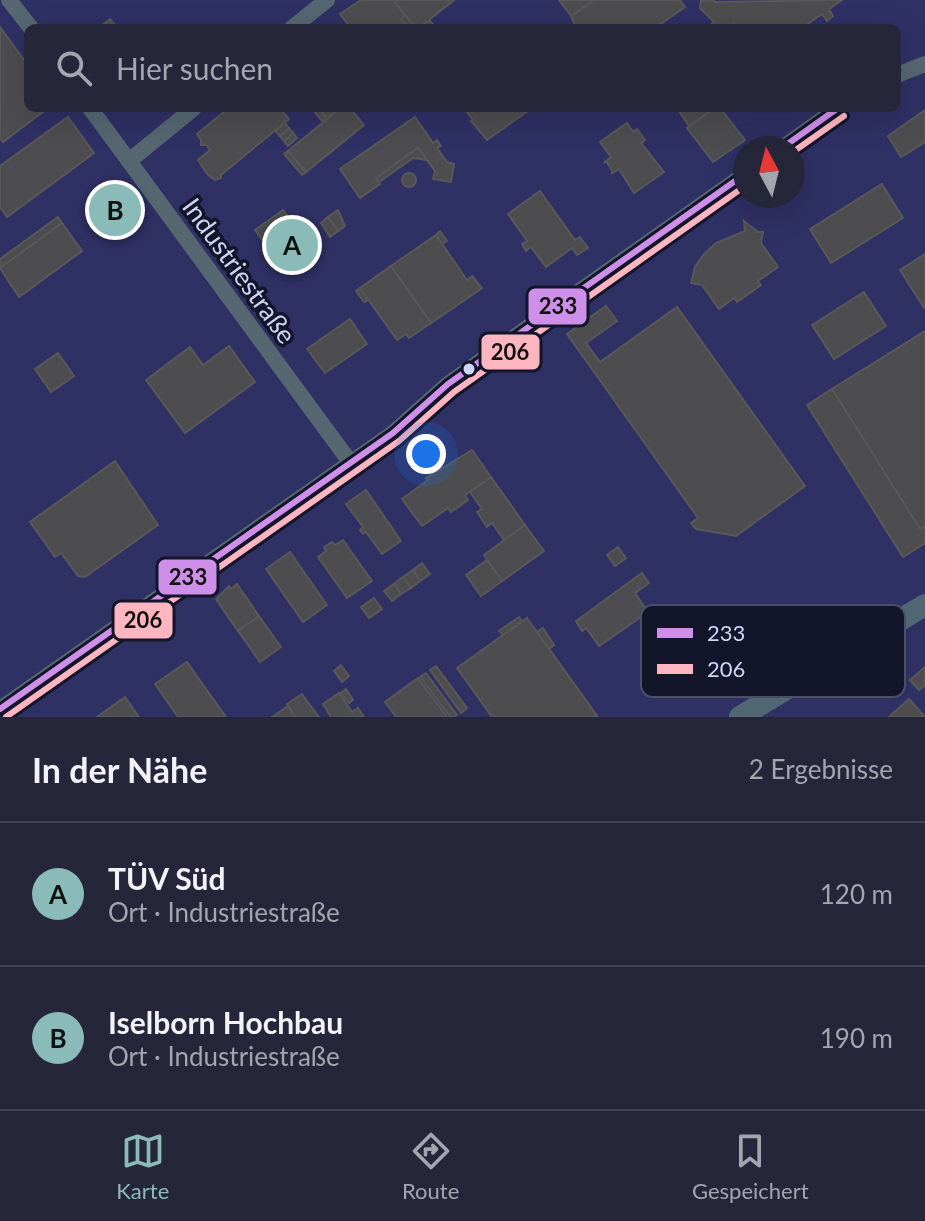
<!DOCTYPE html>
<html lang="de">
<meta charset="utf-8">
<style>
:root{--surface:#26263a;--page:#2e2e42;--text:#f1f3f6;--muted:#a4a5af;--line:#424354;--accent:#8bbbb9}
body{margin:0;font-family:Lato,sans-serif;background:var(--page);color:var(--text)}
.compass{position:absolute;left:733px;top:136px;width:72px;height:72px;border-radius:50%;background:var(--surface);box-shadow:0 8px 32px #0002;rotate:353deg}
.you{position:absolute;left:426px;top:454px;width:28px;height:28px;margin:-20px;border:6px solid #fff;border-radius:50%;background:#1a73e8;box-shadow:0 0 0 12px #1a73e833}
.badge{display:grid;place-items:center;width:52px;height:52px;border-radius:50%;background:var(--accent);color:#111;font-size:26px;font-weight:700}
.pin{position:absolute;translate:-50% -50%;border:4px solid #fff;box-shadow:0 2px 8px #0006}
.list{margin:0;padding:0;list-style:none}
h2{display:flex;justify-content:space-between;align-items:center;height:104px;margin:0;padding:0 32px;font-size:34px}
h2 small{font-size:26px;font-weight:400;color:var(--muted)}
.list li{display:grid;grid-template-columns:52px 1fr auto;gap:24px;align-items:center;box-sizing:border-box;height:144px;padding:0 32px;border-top:2px solid var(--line)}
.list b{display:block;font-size:30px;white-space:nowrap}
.list p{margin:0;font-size:26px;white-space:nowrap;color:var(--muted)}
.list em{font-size:26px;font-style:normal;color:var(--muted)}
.icon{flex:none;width:44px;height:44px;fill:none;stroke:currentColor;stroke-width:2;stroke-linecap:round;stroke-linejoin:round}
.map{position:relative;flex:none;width:925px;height:717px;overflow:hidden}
.search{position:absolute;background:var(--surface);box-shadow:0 8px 32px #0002;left:24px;right:24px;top:24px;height:88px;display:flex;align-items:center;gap:20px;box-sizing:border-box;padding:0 28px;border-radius:12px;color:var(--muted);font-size:30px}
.sheet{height:392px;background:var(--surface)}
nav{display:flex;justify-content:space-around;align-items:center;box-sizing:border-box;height:112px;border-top:2px solid var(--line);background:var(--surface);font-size:22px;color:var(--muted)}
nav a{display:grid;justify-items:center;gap:4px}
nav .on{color:var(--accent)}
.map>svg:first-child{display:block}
.built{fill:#2f3064;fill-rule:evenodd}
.building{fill:#4d4c4f;stroke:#58585a;stroke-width:2}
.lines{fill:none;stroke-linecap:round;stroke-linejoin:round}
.street{stroke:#566772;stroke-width:16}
.secondary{stroke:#516874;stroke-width:22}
.bus-1-casing{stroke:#13152a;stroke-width:12}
.bus-2-casing{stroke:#13152a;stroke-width:12}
.bus-1{stroke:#ce8fe9;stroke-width:6}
.bus-2{stroke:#ffb6c1;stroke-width:6}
.bus-dot{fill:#d0d5f4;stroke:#13152a;stroke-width:3}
.labels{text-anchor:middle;stroke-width:7;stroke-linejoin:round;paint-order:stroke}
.street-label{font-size:26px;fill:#d0d5f4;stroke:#13152a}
.key{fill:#13152a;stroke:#4c4f67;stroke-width:2}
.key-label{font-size:22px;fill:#d0d5f4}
.line-badge{stroke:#13152a;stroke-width:3}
.pale-badge-label{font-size:22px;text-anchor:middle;font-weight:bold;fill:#111}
</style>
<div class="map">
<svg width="925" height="717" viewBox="0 0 925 717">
<rect width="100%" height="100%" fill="#32334e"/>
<path class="built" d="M 0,0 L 925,0 L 925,717 L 0,717 ZM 28,28 L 897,28 L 897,108 L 28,108 ZM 745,148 L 793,148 L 793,196 L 745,196 Z"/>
<g class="building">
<polygon points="361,0 393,0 405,15 401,19 408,28 351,28 340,14"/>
<polygon points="393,0 454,0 419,28 416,28"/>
<polygon points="559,0 594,0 571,16"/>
<polygon points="594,0 680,0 685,7 655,28 576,28 571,16"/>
<polygon points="714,0 715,2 842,0 829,9 833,16 827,21 822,14 802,28 732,28 733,24 726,28 707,28 714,22 700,8 701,1"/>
<polygon points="405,15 416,28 408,28 401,19"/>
<polygon points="110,19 117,28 99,28"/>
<polygon points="429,20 436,28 419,28"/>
<polygon points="0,27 28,65 28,108 48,108 3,142 0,138"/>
<polygon points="229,108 280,108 289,119 221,175 221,178 215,180 208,175 198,160 210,150 206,145 201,145 201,140 197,134"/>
<polygon points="318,108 326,118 322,121 314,111"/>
<polygon points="319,108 339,108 327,118"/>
<polygon points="341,108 350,108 364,125 306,172 288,151"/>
<polygon points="464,108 532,108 487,140 471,121 473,120"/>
<polygon points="677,108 715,108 689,126"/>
<polygon points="715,108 720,108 745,140 713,162 687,128"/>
<polygon points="925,110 925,142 901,157 888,136"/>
<polygon points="68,117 94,153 7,217 0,207 0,166"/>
<polygon points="415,117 433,143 437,140 441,146 437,148 447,162 454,164 451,182 433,179 435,171 418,148 376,178 380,184 360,198 340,169"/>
<polygon points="285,123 289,128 280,136 275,131"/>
<polygon points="627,123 633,132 637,129 645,140 641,143 664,172 634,193 619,169 611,174 613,172 606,161 604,163 611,157 600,142"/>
<polygon points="289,128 293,133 284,141 280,136"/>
<polygon points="293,133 297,138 288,146 284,141"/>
<polygon points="418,148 427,160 413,158 379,182 376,178"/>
<polygon points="288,151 306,172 302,175 284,154"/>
<circle cx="409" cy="180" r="7"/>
<polygon points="110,184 121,200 128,202 126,207 138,223 119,236 107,219 103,219 103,214 92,197"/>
<polygon points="882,184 903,218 831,263 810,229"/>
<polygon points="540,191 575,240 580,237 588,248 577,255 572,248 546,267 531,247 526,251 522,244 527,241 508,214"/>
<polygon points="283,210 297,228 269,249 255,230"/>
<polygon points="338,210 345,226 338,231 328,217"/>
<polygon points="58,217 62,223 0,268 0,259"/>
<polygon points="328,217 338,231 330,237 321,223"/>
<polygon points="744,221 758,232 763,232 761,243 778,267 758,281 761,285 737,302 734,298 719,309 702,285 691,283 695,267 704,254 716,243 745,231"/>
<polygon points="62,223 82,251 19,297 0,268"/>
<polygon points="302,225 315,242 288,262 288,267 283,265 277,270 264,252"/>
<polygon points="440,231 447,241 442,244 436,235"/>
<polygon points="436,235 467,280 472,276 482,288 431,323 391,266"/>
<polygon points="925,254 925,307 924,308 900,270"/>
<polygon points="391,266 431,323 409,338 406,334 397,340 360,288"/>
<polygon points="360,288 368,300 364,302 356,291"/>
<polygon points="864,292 886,326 834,359 812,325"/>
<polygon points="606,306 617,321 586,343 600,362 677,307 805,486 736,536 696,529 691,523 698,518 567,334"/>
<polygon points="350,319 367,344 325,373 307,349"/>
<polygon points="925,331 925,526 920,529 832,389"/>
<polygon points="229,346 255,382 185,433 146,380 190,347 203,365"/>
<polygon points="58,353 74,376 51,392 35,369"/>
<polygon points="832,389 920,529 925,526 925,543 903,557 807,405"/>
<polygon points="472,450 491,477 465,495 468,500 451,512 448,508 422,526 402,499 428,480 426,478"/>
<polygon points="115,461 158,525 85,577 78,576 61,553 55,557 30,522"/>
<polygon points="491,477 525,525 504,540 492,523 487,527 477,512 482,509 470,492"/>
<polygon points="366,490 401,541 382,554 366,532 363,534 360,530 363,527 346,504"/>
<polygon points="525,525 544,551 502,581 484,555"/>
<polygon points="343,540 372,581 347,598 318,557 326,551 324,547 332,542 335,545"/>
<polygon points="618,547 626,558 615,566 607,555"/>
<polygon points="290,552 327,605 303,622 266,569"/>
<polygon points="487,560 502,581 481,596 466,575"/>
<polygon points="422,563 430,574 420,581 413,570"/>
<polygon points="413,570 420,581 411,588 403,577"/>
<polygon points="642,573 649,583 635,593 648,612 599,646 586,628 582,631 576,621"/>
<polygon points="403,577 411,588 401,594 394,584"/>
<polygon points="237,584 259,616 238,631 216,599 229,586 231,589"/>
<polygon points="394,584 401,594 392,601 384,591"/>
<polygon points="374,598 382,609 369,618 361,607"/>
<polygon points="259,616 281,647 260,662 238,631"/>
<polygon points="519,617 522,621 503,635 499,631"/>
<polygon points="527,618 537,632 598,717 492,717 457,668"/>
<polygon points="543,628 554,645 549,649 537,632"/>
<polygon points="187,662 226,717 178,717 155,684"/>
<polygon points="341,665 349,676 342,682 334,671"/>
<polygon points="436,666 467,708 461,713 430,670"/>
<polygon points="925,667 925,685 919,690 910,680"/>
<polygon points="426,673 457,715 455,717 450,717 420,677"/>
<polygon points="418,678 447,717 396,717 385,702"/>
<polygon points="346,689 353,700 349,703 341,693"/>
<polygon points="339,693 352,712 358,708 364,717 331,717 323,704"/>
<polygon points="302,694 319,717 295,717 287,704"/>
<polygon points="125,697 139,717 97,717"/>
<polygon points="909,699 925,717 889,717"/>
<polygon points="288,706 295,717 272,717"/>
</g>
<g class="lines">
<g class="street">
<polyline points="9,0 31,28"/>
<polyline points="292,28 327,0"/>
<polyline points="897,75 925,64"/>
<polyline points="90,108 350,462"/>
<polyline points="782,148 838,108"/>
<polyline points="129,161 194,108"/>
<polyline points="0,709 393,433 448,384 745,174"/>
</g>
<polyline class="secondary" points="740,717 925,605"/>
<g class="bus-1-casing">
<g id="bus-1">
<polyline points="782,148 838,108"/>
<polyline points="0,709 393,433 448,384 745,174"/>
</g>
</g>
<g class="bus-2-casing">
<g id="bus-2">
<polyline points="793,152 844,116"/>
<polyline points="6,717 399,441 454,392 745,186"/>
</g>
</g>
<use href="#bus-1" class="bus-1"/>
<use href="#bus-2" class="bus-2"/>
</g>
<circle class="bus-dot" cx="469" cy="369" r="7"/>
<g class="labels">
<g class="street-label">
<text transform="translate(239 271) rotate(54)" y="9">Industriestraße</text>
</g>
</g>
<rect x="641" y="605" width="264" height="92" rx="12" class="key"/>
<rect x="657" y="628" width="36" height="10" fill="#ce8fe9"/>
<rect x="657" y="664" width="36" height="10" fill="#ffb6c1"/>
<g class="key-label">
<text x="707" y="641">233</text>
<text x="707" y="677">206</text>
</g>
<g class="line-badge">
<rect x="527" y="287" width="61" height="39" rx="8" fill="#ce8fe9"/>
<rect x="480" y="333" width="61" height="38" rx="8" fill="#ffb6c1"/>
<rect x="157" y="558" width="61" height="38" rx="8" fill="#ce8fe9"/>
<rect x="113" y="601" width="61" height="39" rx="8" fill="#ffb6c1"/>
</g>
<g class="pale-badge-label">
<text x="558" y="314">233</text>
<text x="510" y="360">206</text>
<text x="188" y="585">233</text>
<text x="143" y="628">206</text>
</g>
</svg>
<svg class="compass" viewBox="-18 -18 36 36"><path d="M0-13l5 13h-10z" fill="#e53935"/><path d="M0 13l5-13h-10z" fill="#a4a5af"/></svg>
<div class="you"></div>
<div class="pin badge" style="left:292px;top:245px">A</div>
<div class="pin badge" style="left:115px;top:210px">B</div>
<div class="search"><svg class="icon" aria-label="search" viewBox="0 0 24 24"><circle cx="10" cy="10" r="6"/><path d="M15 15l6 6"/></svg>Hier suchen</div>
</div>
<section class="sheet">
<h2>In der Nähe<small>2 Ergebnisse</small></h2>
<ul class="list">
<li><span class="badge">A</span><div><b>TÜV Süd</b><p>Ort · Industriestraße</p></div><em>120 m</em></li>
<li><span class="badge">B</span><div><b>Iselborn Hochbau</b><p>Ort · Industriestraße</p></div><em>190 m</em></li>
</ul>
</section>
<nav>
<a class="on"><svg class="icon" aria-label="map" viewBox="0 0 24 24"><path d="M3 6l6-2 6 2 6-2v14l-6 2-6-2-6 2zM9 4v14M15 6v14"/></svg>Karte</a>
<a><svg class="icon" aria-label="directions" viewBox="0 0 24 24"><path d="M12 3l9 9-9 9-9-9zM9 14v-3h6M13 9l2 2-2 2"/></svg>Route</a>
<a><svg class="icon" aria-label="saved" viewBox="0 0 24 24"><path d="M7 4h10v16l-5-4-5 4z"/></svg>Gespeichert</a>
</nav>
